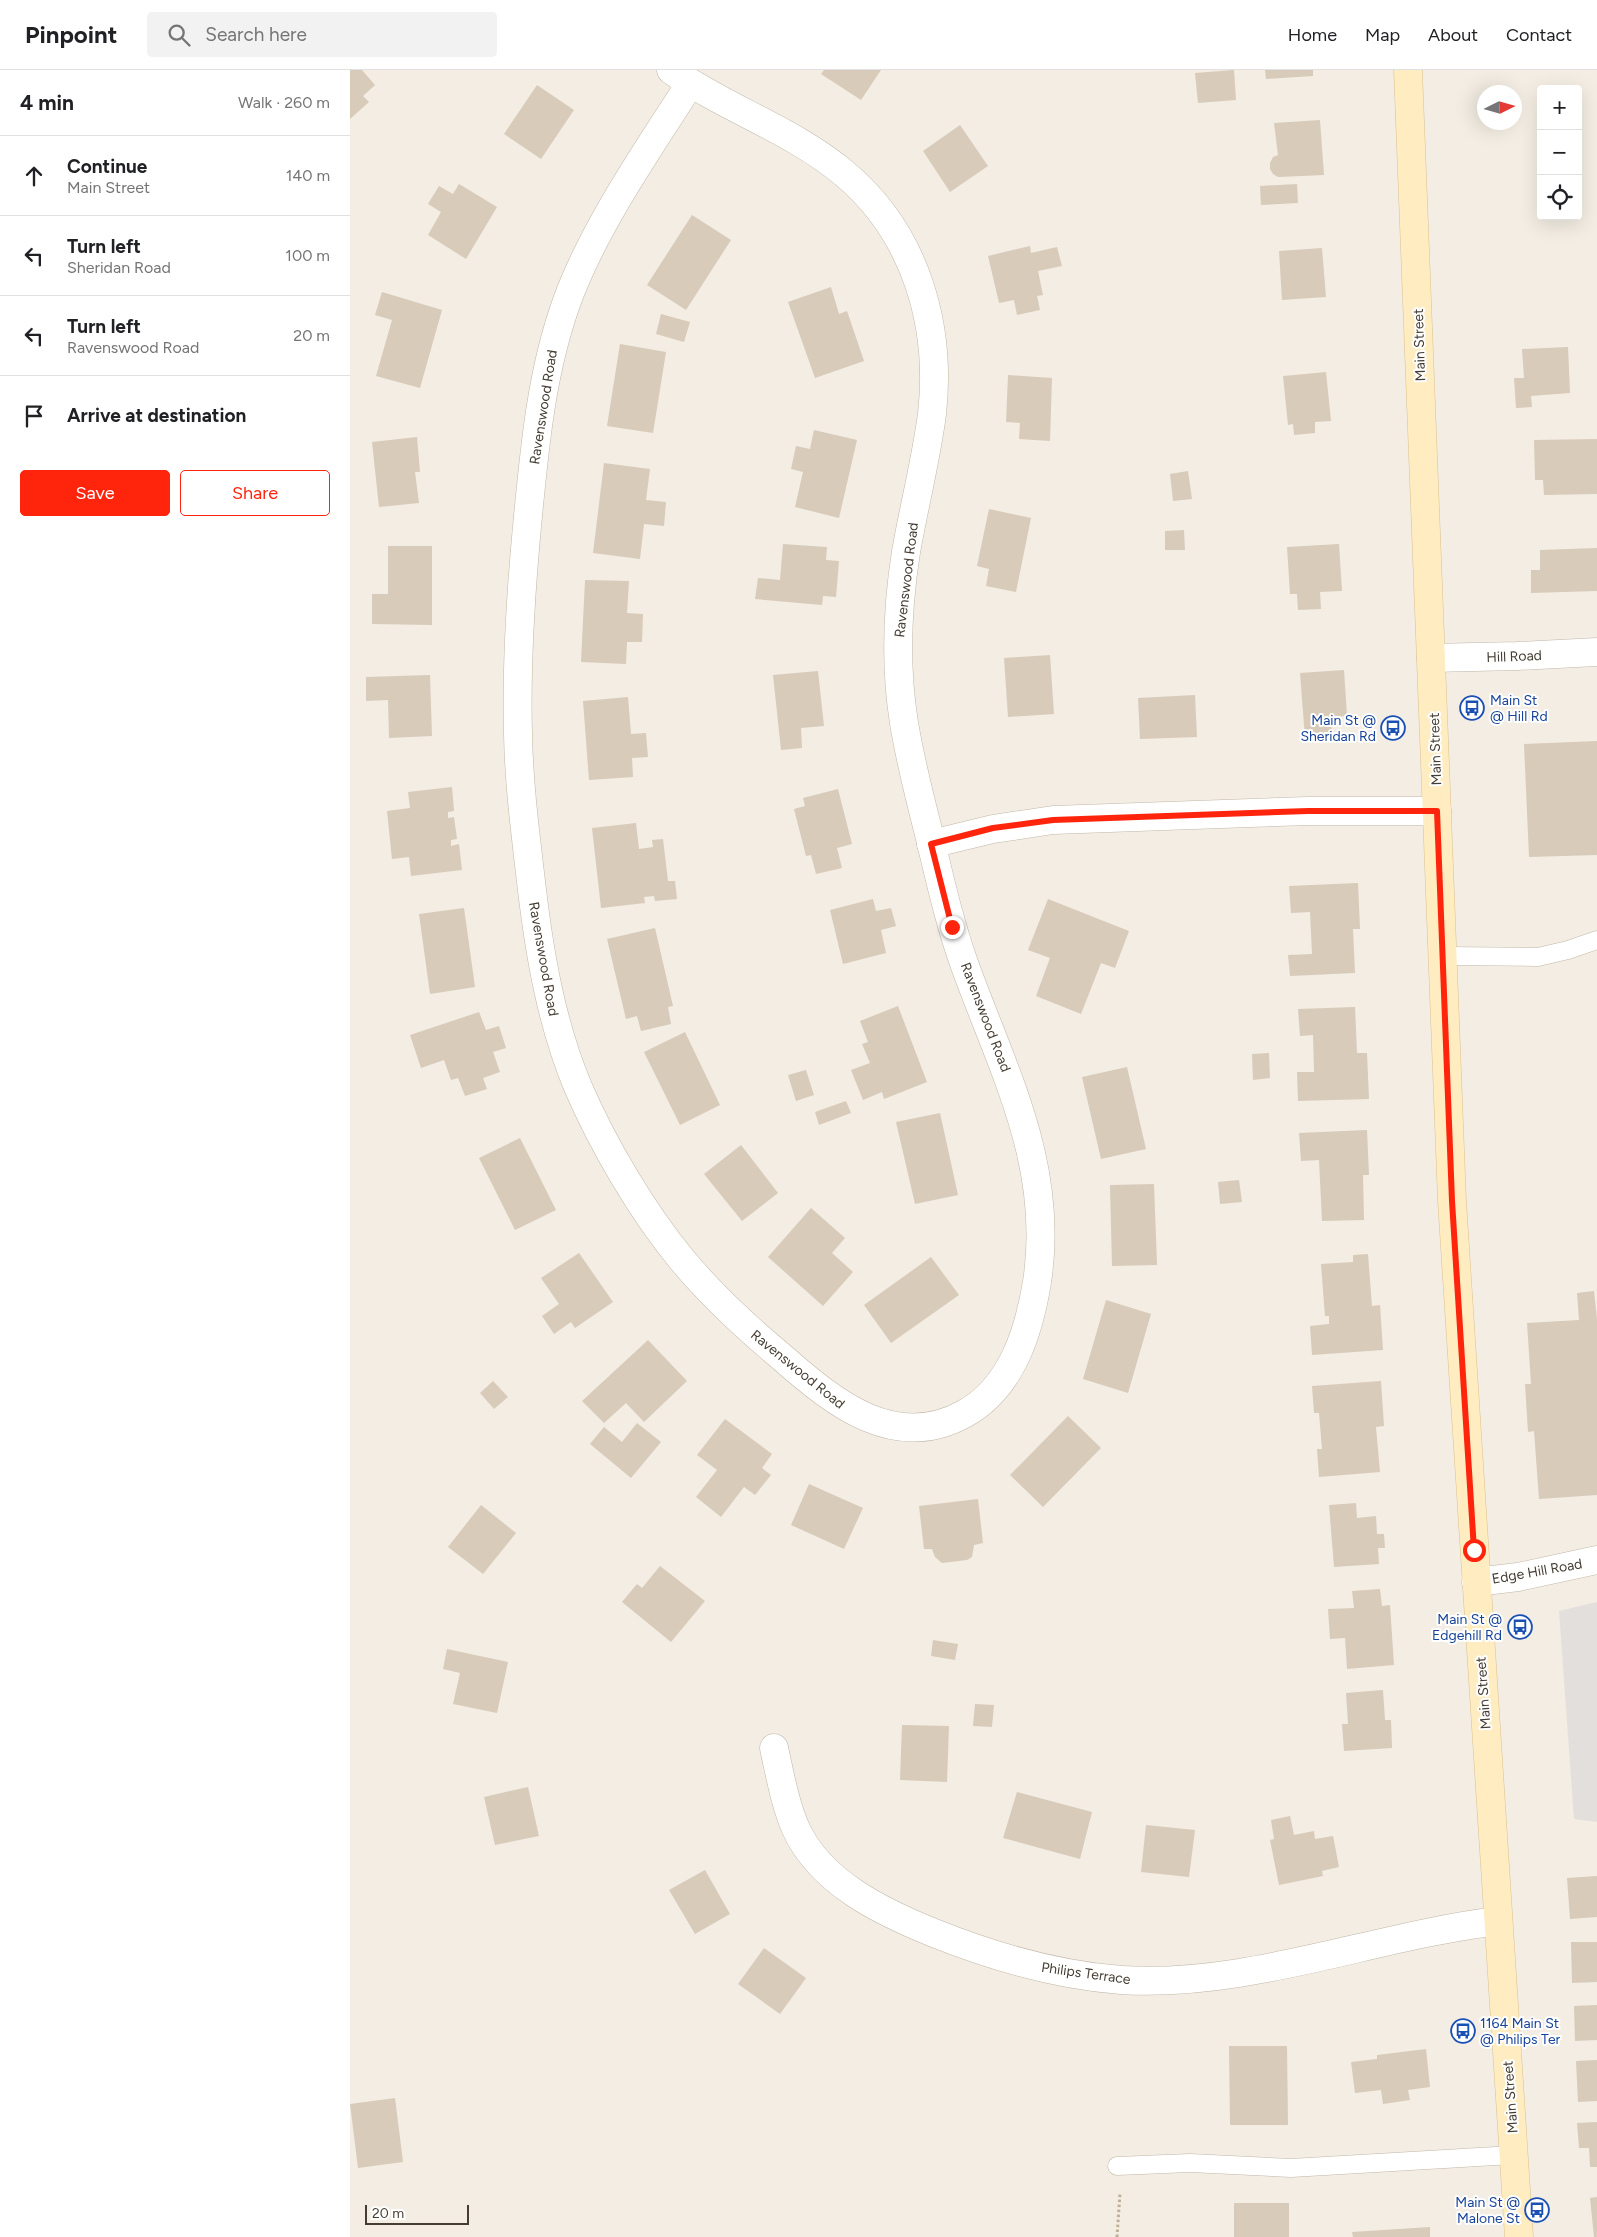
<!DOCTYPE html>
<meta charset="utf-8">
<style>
:root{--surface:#fff;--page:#f2f2f2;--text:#202124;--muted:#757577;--line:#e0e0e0;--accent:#ff250d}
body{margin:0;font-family:Figtree,sans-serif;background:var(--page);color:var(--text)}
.controls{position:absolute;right:15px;top:15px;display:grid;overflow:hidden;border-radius:5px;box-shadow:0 5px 20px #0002}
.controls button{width:45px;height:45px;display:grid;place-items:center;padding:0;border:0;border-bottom:1px solid var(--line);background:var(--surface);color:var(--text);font:25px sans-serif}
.compass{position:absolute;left:1127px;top:15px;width:45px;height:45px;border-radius:50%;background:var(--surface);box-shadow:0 5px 20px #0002;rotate:85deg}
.scale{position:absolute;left:15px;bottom:12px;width:104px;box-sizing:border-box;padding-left:5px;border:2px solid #453d33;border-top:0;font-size:14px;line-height:18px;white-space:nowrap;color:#453d33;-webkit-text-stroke:4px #fff;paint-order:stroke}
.stop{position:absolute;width:15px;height:15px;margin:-11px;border:4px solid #ff250d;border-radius:50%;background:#fff}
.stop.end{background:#ff250d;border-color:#fff;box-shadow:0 1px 5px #0008}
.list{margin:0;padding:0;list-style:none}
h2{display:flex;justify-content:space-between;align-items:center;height:65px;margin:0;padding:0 20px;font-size:21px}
h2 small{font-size:16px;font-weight:400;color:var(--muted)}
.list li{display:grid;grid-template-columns:32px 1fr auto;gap:15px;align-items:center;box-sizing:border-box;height:80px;padding:0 20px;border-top:1px solid var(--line)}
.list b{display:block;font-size:19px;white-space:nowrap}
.list p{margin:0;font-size:16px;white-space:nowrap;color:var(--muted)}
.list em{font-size:16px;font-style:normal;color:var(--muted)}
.actions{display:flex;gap:10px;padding:15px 20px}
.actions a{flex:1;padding:11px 0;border:1px solid var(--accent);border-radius:5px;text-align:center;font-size:18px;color:var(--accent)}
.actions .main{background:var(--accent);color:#fff}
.icon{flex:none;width:28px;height:28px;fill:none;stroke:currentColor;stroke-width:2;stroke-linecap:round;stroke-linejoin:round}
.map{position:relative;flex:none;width:1247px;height:2167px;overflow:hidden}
header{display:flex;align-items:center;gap:30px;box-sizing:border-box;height:70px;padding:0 25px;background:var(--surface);border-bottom:1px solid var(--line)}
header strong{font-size:24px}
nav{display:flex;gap:28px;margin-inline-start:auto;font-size:18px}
.search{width:350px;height:45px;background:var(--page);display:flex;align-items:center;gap:12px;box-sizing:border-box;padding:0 18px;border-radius:5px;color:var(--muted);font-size:19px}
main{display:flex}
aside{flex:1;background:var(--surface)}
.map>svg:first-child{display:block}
.parking{fill:#e3dfdc}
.building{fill:#d8cbba}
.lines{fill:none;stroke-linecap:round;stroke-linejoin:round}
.lane-casing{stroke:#c2b7a8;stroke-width:19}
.street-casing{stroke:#c2b7a8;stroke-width:29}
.secondary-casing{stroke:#d9c291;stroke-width:29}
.path{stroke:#c1af95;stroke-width:3;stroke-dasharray:2.5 2.5;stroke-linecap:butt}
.lane{stroke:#fff;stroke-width:18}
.street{stroke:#fff;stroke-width:28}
.secondary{stroke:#ffecc0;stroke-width:28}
.route{stroke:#ff250d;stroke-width:6}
.labels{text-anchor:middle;stroke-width:4;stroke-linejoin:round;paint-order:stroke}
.street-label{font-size:14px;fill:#453d33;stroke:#fff}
.transit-label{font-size:14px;fill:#164399;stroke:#fff;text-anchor:end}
</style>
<header>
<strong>Pinpoint</strong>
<div class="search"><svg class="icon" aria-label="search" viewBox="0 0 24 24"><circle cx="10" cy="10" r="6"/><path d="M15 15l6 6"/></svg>Search here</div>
<nav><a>Home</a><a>Map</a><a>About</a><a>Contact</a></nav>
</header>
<main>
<aside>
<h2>4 min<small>Walk · 260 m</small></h2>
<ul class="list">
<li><svg class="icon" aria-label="ahead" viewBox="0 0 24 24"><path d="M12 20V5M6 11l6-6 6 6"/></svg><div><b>Continue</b><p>Main Street</p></div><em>140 m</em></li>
<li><svg class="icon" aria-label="left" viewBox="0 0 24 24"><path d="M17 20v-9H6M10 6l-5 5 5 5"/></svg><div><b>Turn left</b><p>Sheridan Road</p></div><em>100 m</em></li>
<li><svg class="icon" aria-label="left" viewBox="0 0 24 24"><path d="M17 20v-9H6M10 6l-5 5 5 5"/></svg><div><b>Turn left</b><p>Ravenswood Road</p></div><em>20 m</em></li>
<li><svg class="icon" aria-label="arrive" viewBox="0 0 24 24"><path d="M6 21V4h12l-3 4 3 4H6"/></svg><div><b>Arrive at destination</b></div></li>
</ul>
<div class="actions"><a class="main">Save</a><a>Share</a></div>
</aside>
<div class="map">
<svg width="1247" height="2167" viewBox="0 0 1247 2167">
<rect width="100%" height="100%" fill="#f3ede3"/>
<polygon class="parking" points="1247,1532 1247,1752 1224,1749 1209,1541"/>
<g class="building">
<polygon points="0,0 12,0 25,15 13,26 19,32 0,49"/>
<polygon points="474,0 531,0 511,30 471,4"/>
<polygon points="884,0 886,30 848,33 845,3"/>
<polygon points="915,0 963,0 963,6 916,9"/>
<polygon points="187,15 224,40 191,89 154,64"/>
<polygon points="970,50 974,105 928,107 923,104 920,99 920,93 923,87 928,85 924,53"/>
<polygon points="610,55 638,96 600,122 573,81"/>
<polygon points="109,114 147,137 116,189 78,165 91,142 78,134 89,116 103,124"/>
<polygon points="947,114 948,133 911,135 910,116"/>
<polygon points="342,145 381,170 336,240 297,215"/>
<polygon points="680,176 681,183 707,177 712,196 688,201 693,225 687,226 690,240 667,245 664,230 649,233 638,186"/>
<polygon points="972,178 976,227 932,230 929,181"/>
<polygon points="481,217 489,244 497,241 514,291 465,308 438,232"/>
<polygon points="32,222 92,240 70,318 26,306 42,250 25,245"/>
<polygon points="311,244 340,252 334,272 306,264"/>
<polygon points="270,274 316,282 303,363 257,356"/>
<polygon points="1218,277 1220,323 1181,326 1182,337 1166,338 1164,308 1174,308 1172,279"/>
<polygon points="976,302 981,351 965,352 965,363 944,365 943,354 938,355 933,306"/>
<polygon points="658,305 702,308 700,371 669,369 670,353 656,352"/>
<polygon points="464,360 507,370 489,448 445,437 453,402 441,399 446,376 460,379"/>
<polygon points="67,367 70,402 65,402 69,433 29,437 22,372"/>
<polygon points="1247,369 1247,424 1194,425 1193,410 1185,410 1184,370"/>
<polygon points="254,393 300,399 296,430 316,432 314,456 294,454 290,489 243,483"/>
<polygon points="838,401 842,429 823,431 820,404"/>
<polygon points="639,439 681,448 666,522 636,516 639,499 627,496"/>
<polygon points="834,460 835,480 815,480 815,461"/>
<polygon points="433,474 477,477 476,490 489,491 486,527 473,526 472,535 405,529 408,508 430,510"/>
<polygon points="989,474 992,521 970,522 971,539 948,540 947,524 940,524 937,477"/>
<polygon points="38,476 82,476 82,555 22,554 22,524 38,524"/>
<polygon points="1247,478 1247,521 1181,523 1181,500 1190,500 1190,480"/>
<polygon points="235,510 279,511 277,543 293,544 292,572 277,572 276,594 231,592"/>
<polygon points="700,585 704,644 658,647 654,588"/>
<polygon points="994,600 997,646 981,647 982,667 955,668 950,603"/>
<polygon points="468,601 474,656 451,658 452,678 431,680 423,605"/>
<polygon points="80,605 82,666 39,668 38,630 16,631 16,607"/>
<polygon points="845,625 847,667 790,669 788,628"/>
<polygon points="278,627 281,664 296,663 298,687 282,688 283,707 239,710 233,631"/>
<polygon points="1247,671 1247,785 1179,787 1174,674"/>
<polygon points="102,717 104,741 98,742 98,748 104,747 107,769 101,770 101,776 109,774 112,800 61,806 59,787 42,789 37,741 60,738 58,722"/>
<polygon points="488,719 502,774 487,778 492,798 466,804 461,785 456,786 444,739 455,736 453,728"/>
<polygon points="286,753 289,779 303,777 302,770 313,769 318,811 325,811 327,829 305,831 304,826 294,827 295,833 251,838 242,758"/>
<polygon points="1008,813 1010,859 1003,859 1005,903 940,906 938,885 962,884 960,842 941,843 939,816"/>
<polygon points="523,829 526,841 541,838 546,856 531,860 536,883 493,894 480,840"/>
<polygon points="698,829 779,861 765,898 751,893 731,944 686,926 700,888 678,880"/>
<polygon points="114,838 125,917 80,924 69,844"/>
<polygon points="305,858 323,936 318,937 321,954 291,961 287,946 276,949 257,869"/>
<polygon points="548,936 577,1012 534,1029 532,1022 513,1030 501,1000 520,993 512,974 518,972 510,951"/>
<polygon points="1005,937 1007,983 1017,983 1019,1029 948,1031 947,1002 964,1002 963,965 950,966 948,939"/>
<polygon points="129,942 136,960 149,956 156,978 143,982 150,1002 133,1008 137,1019 115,1026 108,1008 101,1010 94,990 71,998 60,965"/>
<polygon points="335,962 370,1035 330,1055 294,982"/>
<polygon points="919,983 920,1008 903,1010 902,984"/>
<polygon points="777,997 796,1079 751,1089 732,1007"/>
<polygon points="456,1000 464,1025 446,1031 438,1005"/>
<polygon points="496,1031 501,1043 469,1055 465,1042"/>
<polygon points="590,1043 608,1125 565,1134 546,1052"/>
<polygon points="1017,1060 1019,1105 1013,1105 1014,1150 972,1151 969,1090 951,1091 949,1063"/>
<polygon points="170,1068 206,1140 165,1160 129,1088"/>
<polygon points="391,1075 428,1123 392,1151 354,1104"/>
<polygon points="889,1110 892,1132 870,1134 868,1112"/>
<polygon points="804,1114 807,1195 762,1196 760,1115"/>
<polygon points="461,1138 495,1168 482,1183 503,1202 473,1236 418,1187"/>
<polygon points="229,1183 263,1232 225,1258 221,1252 204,1264 192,1246 209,1234 191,1208"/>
<polygon points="1018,1184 1022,1236 1030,1235 1033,1280 962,1285 960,1256 979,1254 979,1246 975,1246 971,1194 1003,1192 1003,1185"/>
<polygon points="581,1187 609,1225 541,1273 514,1235"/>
<polygon points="1244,1221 1247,1249 1247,1425 1189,1429 1184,1361 1178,1362 1175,1314 1181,1314 1177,1253 1229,1250 1227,1223"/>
<polygon points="756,1230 801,1244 778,1323 733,1309"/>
<polygon points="298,1270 337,1311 294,1352 276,1333 254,1353 232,1331"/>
<polygon points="143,1311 158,1327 144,1339 130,1323"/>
<polygon points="1031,1311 1034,1356 1026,1357 1030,1402 969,1407 967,1379 972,1379 969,1343 964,1343 962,1316"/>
<polygon points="718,1346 751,1378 693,1437 660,1405"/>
<polygon points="375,1349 422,1384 412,1398 421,1405 405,1425 394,1417 371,1447 346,1427 367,1400 347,1385"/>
<polygon points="287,1353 311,1372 281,1408 240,1374 254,1357 272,1372"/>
<polygon points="459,1414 513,1438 494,1479 441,1455"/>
<polygon points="628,1429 633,1473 624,1475 622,1487 617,1490 592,1493 585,1487 582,1479 574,1479 569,1436"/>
<polygon points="1006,1433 1007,1448 1026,1446 1027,1464 1034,1464 1035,1478 1028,1478 1029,1494 984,1497 979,1435"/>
<polygon points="131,1435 166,1463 133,1504 98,1477"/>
<polygon points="310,1496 355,1531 321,1572 272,1532 287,1514 292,1518"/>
<polygon points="1030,1519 1032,1536 1040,1535 1044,1595 997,1599 995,1568 980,1569 978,1539 1004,1538 1002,1521"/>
<polygon points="583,1570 608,1574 605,1590 581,1586"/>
<polygon points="97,1579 158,1592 147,1643 103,1634 110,1603 93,1599"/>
<polygon points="1033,1620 1035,1650 1041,1650 1042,1678 994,1681 992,1654 998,1654 996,1623"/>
<polygon points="625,1634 644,1635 642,1657 623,1656"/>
<polygon points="552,1655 599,1656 597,1712 550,1710"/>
<polygon points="178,1717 189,1766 145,1775 134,1727"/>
<polygon points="667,1722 742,1742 730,1789 653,1768"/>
<polygon points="940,1746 944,1765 964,1761 965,1769 983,1766 989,1797 972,1801 973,1806 929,1815 920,1770 924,1769 921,1750"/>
<polygon points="796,1755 845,1760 839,1807 791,1802"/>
<polygon points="355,1800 380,1844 345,1864 319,1820"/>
<polygon points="1247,1806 1247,1847 1220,1849 1217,1808"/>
<polygon points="1221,1872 1247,1872 1247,1912 1222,1913"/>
<polygon points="414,1878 456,1908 430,1944 388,1914"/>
<polygon points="1247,1935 1247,1970 1225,1971 1224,1936"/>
<polygon points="879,1976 937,1976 938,2055 880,2055"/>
<polygon points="1076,1979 1080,2017 1058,2020 1060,2030 1033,2034 1031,2020 1005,2023 1001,1992 1027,1989 1027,1985"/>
<polygon points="1247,1990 1247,2031 1228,2032 1226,1991"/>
<polygon points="45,2028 53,2092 8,2098 0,2034"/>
<polygon points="1247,2052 1247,2097 1240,2097 1239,2078 1229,2078 1227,2053"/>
<polygon points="1247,2127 1247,2167 1244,2167 1240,2128"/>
<rect x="884" y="2133" width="55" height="34"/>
<polygon points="1080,2157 1080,2167 1003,2167 1002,2162"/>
</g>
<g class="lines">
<g class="lane-casing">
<g id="lane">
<polyline points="1093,886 1188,887 1218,880 1247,870"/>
<polyline points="767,2096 840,2093 941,2098 1163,2085"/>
</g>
</g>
<g class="street-casing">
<g id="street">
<path d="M 321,0 C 376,39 443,60 495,104 C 565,163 592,254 582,344 C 576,390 564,436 556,482 C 547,539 545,597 554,653 C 560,689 569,725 578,760 C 589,805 599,852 615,896 C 653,1001 705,1095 687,1212 C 679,1261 662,1318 614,1344 C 545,1382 484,1333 434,1289 C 398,1259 363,1227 333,1191 C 293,1143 253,1075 228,1017 C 202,955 190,887 182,820 C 176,768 169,717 168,664 C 166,591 171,518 178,446 C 185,373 192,300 217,231 C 244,157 297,81 340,14"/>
<polyline points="1081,588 1167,586 1247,582"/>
<polyline points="581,774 643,759 703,750 958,741 1087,741"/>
<polyline points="1126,1512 1168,1507 1247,1490"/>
<path d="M 424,1678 C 430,1705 435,1734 446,1759 C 471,1813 532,1842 584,1863 C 644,1887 706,1905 771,1910 C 899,1918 1023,1866 1148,1851"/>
</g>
</g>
<g class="secondary-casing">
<polyline id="secondary" points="1058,0 1102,1131 1169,2167"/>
</g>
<polyline class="path" points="767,2167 770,2123"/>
<use href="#lane" class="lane"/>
<use href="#street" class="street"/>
<use href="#secondary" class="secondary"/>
</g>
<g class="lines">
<polyline class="route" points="602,857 581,774 643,758 703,750 958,741 1087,741 1102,1131 1124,1480"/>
</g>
<defs>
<g id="bus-ring" transform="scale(1.25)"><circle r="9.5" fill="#fff" stroke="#1a4fb4" stroke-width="1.5"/><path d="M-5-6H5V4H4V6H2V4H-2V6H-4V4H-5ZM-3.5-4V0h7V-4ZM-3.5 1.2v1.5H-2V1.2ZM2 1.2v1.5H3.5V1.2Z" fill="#1a4fb4"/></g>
</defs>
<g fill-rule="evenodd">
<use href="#bus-ring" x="1122" y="638"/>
<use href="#bus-ring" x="1043" y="658"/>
<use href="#bus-ring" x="1170" y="1557"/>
<use href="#bus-ring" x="1113" y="1961"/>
<use href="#bus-ring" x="1187" y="2140"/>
</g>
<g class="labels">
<g class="street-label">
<text transform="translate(1069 275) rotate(-92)" y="5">Main Street</text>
<text transform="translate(193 337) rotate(-81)" y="5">Ravenswood Road</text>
<text transform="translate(556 510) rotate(-83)" y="5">Ravenswood Road</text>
<text transform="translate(1164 586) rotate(-2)" y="5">Hill Road</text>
<text transform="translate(1085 679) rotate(-92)" y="5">Main Street</text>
<text transform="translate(194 889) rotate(80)" y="5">Ravenswood Road</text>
<text transform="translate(636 947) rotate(69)" y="5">Ravenswood Road</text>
<text transform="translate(448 1299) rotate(39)" y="5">Ravenswood Road</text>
<text transform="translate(1187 1501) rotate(-10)" y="5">Edge Hill Road</text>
<text transform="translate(1133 1623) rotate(-94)" y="5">Main Street</text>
<text transform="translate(736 1903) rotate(8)" y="5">Philips Terrace</text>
<text transform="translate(1160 2027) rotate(-94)" y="5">Main Street</text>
</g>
<g class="transit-label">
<text x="1140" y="635" text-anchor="start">Main St<tspan x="1140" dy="16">@ Hill Rd</tspan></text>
<text x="1026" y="655">Main St @<tspan x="1026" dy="16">Sheridan Rd</tspan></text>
<text x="1152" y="1554">Main St @<tspan x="1152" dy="16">Edgehill Rd</tspan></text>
<text x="1130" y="1958" text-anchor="start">1164 Main St<tspan x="1130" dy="16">@ Philips Ter</tspan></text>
<text x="1170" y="2137">Main St @<tspan x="1170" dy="16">Malone St</tspan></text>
</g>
</g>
</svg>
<div class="controls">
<button>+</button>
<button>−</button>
<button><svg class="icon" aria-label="locate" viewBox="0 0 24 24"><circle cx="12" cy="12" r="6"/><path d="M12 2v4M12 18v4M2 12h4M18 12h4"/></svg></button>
</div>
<svg class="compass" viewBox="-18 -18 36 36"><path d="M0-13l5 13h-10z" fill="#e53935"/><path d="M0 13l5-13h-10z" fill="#757577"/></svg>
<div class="scale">20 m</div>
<div class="stop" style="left:1124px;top:1480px"></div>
<div class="stop end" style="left:602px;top:857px"></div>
</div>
</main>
